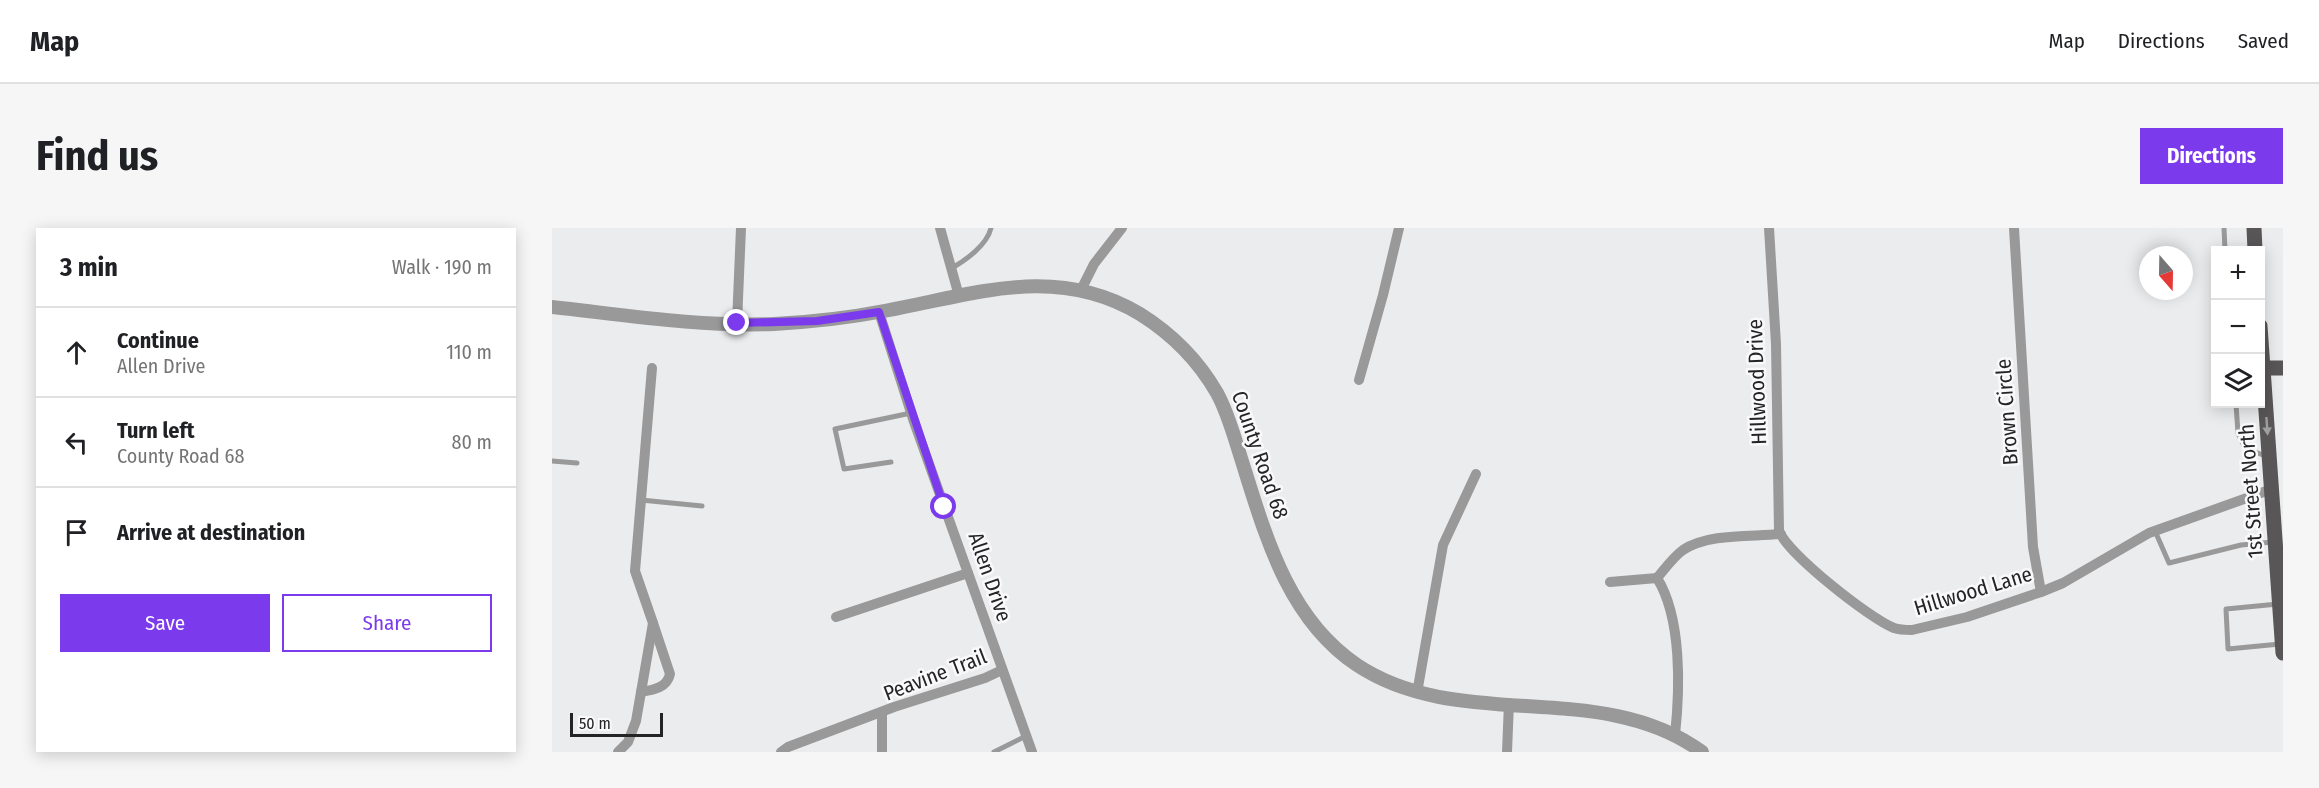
<!DOCTYPE html>
<meta charset="utf-8">
<style>
:root{--surface:#fff;--page:#f6f6f6;--text:#202124;--muted:#757577;--line:#e0e0e0;--accent:#7c3aed}
body{margin:0;font-family:"Fira Sans Condensed",sans-serif;background:var(--page);color:var(--text)}
.controls{position:absolute;right:18px;top:18px;display:grid;overflow:hidden;border-radius:0px;box-shadow:0 3px 15px #0003}
.controls button{width:54px;height:54px;display:grid;place-items:center;padding:0;border:0;border-bottom:2px solid var(--line);background:var(--surface);color:var(--text);font:30px sans-serif}
.compass{position:absolute;left:1587px;top:18px;width:54px;height:54px;border-radius:50%;background:var(--surface);box-shadow:0 3px 15px #0003;rotate:160deg}
.scale{position:absolute;left:18px;bottom:15px;width:93px;box-sizing:border-box;padding-left:6px;border:3px solid #242425;border-top:0;font-size:16px;line-height:21px;white-space:nowrap;color:#242425;-webkit-text-stroke:4px #f9f9fb;paint-order:stroke}
.stop{position:absolute;width:18px;height:18px;margin:-14px;border:4px solid #7c3aed;border-radius:50%;background:#fff}
.stop.end{background:#7c3aed;border-color:#fff;box-shadow:0 2px 6px #0008}
.list{margin:0;padding:0;list-style:none}
h2{display:flex;justify-content:space-between;align-items:center;height:78px;margin:0;padding:0 24px;font-size:26px}
h2 small{font-size:20px;font-weight:400;color:var(--muted)}
.list li{display:grid;grid-template-columns:39px 1fr auto;gap:18px;align-items:center;box-sizing:border-box;height:90px;padding:0 24px;border-top:2px solid var(--line)}
.list b{display:block;font-size:22px;white-space:nowrap}
.list p{margin:0;font-size:20px;white-space:nowrap;color:var(--muted)}
.list em{font-size:20px;font-style:normal;color:var(--muted)}
.actions{display:flex;gap:12px;padding:18px 24px}
.actions a{flex:1;padding:14px 0;border:2px solid var(--accent);border-radius:0px;text-align:center;font-size:21px;color:var(--accent)}
.actions .main{background:var(--accent);color:#fff}
.icon{flex:none;width:33px;height:33px;fill:none;stroke:currentColor;stroke-width:2;stroke-linecap:round;stroke-linejoin:round}
.map{position:relative;flex:none;width:1731px;height:524px;overflow:hidden;border-radius:0px}
header{display:flex;align-items:center;gap:36px;box-sizing:border-box;height:84px;padding:0 30px;background:var(--surface);border-bottom:2px solid var(--line)}
header strong{font-size:28px}
nav{display:flex;gap:33px;margin-inline-start:auto;font-size:21px}
.intro{display:flex;align-items:center;justify-content:space-between;box-sizing:border-box;height:144px;padding:0 36px}
h1{margin:0;font-size:42px}
.button{padding:15px 27px;border-radius:0px;background:var(--accent);color:#fff;font-size:21px;font-weight:700}
main{display:flex;gap:36px;padding:0 36px}
aside{flex:1;background:var(--surface);border-radius:0px;box-shadow:0 3px 15px #0003}
.map>svg:first-child{display:block}
.lines{fill:none;stroke-linecap:round;stroke-linejoin:round}
.service{stroke:#9a9999;stroke-width:5}
.minor{stroke:#9a9999;stroke-width:10}
.tertiary{stroke:#9a9999;stroke-width:14}
.primary{stroke:#585656;stroke-width:15}
.oneway{fill:#a09fa0}
.route{stroke:#7c3aed;stroke-width:8}
.labels{text-anchor:middle;stroke-width:5;stroke-linejoin:round;paint-order:stroke}
.street-label{font-size:21px;fill:#242425;stroke:#f9f9fb}
</style>
<header>
<strong>Map</strong>
<nav><a>Map</a><a>Directions</a><a>Saved</a></nav>
</header>
<div class="intro"><h1>Find us</h1><a class="button">Directions</a></div>
<main>
<aside>
<h2>3 min<small>Walk · 190 m</small></h2>
<ul class="list">
<li><svg class="icon" aria-label="ahead" viewBox="0 0 24 24"><path d="M12 20V5M6 11l6-6 6 6"/></svg><div><b>Continue</b><p>Allen Drive</p></div><em>110 m</em></li>
<li><svg class="icon" aria-label="left" viewBox="0 0 24 24"><path d="M17 20v-9H6M10 6l-5 5 5 5"/></svg><div><b>Turn left</b><p>County Road 68</p></div><em>80 m</em></li>
<li><svg class="icon" aria-label="arrive" viewBox="0 0 24 24"><path d="M6 21V4h12l-3 4 3 4H6"/></svg><div><b>Arrive at destination</b></div></li>
</ul>
<div class="actions"><a class="main">Save</a><a>Share</a></div>
</aside>
<div class="map">
<svg width="1731" height="524" viewBox="0 0 1731 524">
<rect width="100%" height="100%" fill="#ebecee"/>
<g class="lines">
<g class="service">
<polyline points="1672,0 1673,22"/>
<path d="M 400,40 C 414,32 435,17 439,0"/>
<polyline points="1684,176 1686,205 1693,220 1716,229"/>
<polyline points="0,233 25,235"/>
<polyline points="339,234 292,241 283,201 359,185"/>
<polyline points="89,272 150,278"/>
<polyline points="1603,303 1617,335 1689,317 1721,314"/>
<polyline points="1726,376 1674,381 1676,421 1728,416"/>
<polyline points="442,524 474,508"/>
</g>
<g class="minor">
<polyline points="388,0 407,68"/>
<path d="M 1217,0 L 1224,116 L 1227,303 C 1236,326 1317,390 1342,400 C 1348,402 1354,402 1360,402 L 1415,389 L 1489,364 L 1511,355 L 1597,305 L 1720,261"/>
<polyline points="1462,0 1481,319 1489,364"/>
<polyline points="529,62 542,36 570,0"/>
<polyline points="327,84 361,191 480,524"/>
<polyline points="185,95 189,0"/>
<polyline points="807,152 831,67 847,0"/>
<path d="M 1105,350 C 1130,390 1128,461 1123,507"/>
<path d="M 1105,350 C 1113,341 1121,329 1131,322 C 1157,305 1199,309 1229,306"/>
<polyline points="1058,354 1105,350"/>
<polyline points="284,389 416,345"/>
<path d="M 89,464 C 101,462 115,460 118,446 L 101,395"/>
<polyline points="865,465 891,317 924,246"/>
<polyline points="66,524 76,514 84,493 101,395 83,343 100,140"/>
<polyline points="229,524 236,519 342,479 433,450 450,442"/>
<polyline points="330,524 330,484"/>
<polyline points="955,524 957,475"/>
</g>
<path class="tertiary" d="M 0,79 C 73,87 148,99 222,96 C 258,94 296,90 332,83 C 421,67 503,35 588,86 C 620,106 646,132 665,165 C 676,185 682,208 689,230 C 713,306 735,390 805,437 C 909,506 1048,449 1150,524"/>
<g class="primary">
<polyline points="1702,0 1703,22"/>
<polyline points="1708,98 1731,425"/>
<polyline points="1711,140 1731,140"/>
</g>
</g>
<defs><path id="oneway-solid" d="M-6-.8H1V-3.2L6.5 0L1 3.2V.8H-6Z" transform="scale(1.5)"/></defs>
<use class="oneway" href="#oneway-solid" transform="translate(1715 198) rotate(86)"/>
<g class="lines">
<polyline class="route" points="185,95 265,93 327,84 392,279"/>
</g>
<g class="labels">
<g class="street-label">
<text transform="translate(1205 154) rotate(-92)" y="7">Hillwood Drive</text>
<text transform="translate(1455 184) rotate(-94)" y="7">Brown Circle</text>
<text transform="translate(708 227) rotate(71)" y="7">County Road 68</text>
<text transform="translate(1699 263) rotate(-94)" y="7">1st Street North</text>
<text transform="translate(438 349) rotate(71)" y="7">Allen Drive</text>
<text transform="translate(1421 363) rotate(-17)" y="7">Hillwood Lane</text>
<text transform="translate(383 447) rotate(-21)" y="7">Peavine Trail</text>
</g>
</g>
</svg>
<div class="controls">
<button>+</button>
<button>−</button>
<button><svg class="icon" aria-label="layers" viewBox="0 0 24 24"><path d="M12 4l9 5-9 5-9-5zM3 14l9 5 9-5"/></svg></button>
</div>
<svg class="compass" viewBox="-18 -18 36 36"><path d="M0-13l5 13h-10z" fill="#e53935"/><path d="M0 13l5-13h-10z" fill="#757577"/></svg>
<div class="scale">50 m</div>
<div class="stop" style="left:392px;top:279px"></div>
<div class="stop end" style="left:185px;top:95px"></div>
</div>
</main>
